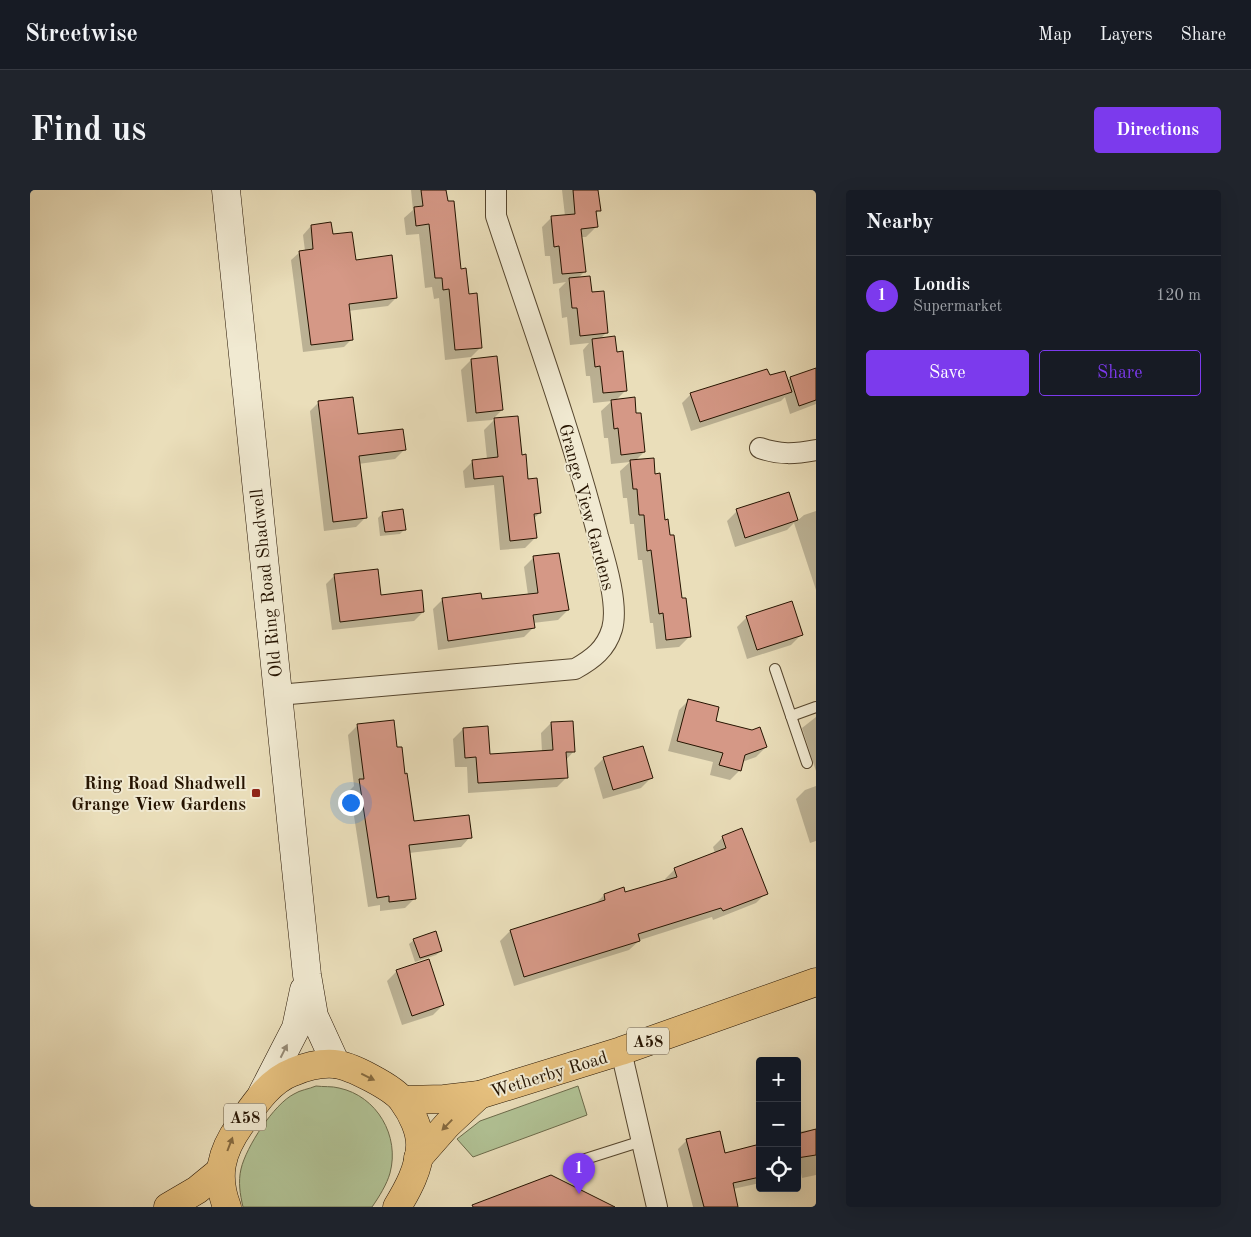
<!DOCTYPE html>
<meta charset="utf-8">
<style>
:root{--surface:#171b24;--page:#20242c;--text:#f1f3f6;--muted:#9ea1a6;--line:#363941;--accent:#7c3aed}
body{margin:0;font-family:"Old Standard TT",serif;background:var(--page);color:var(--text)}
.controls{position:absolute;right:15px;bottom:15px;display:grid;overflow:hidden;border-radius:5px;box-shadow:0 5px 20px #0002}
.controls button{width:45px;height:45px;display:grid;place-items:center;padding:0;border:0;border-bottom:1px solid var(--line);background:var(--surface);color:var(--text);font:25px sans-serif}
.you{position:absolute;left:320px;top:612px;width:18px;height:18px;margin:-12px;border:4px solid #fff;border-radius:50%;background:#1a73e8;box-shadow:0 0 0 8px #1a73e833}
.badge{display:grid;place-items:center;width:32px;height:32px;border-radius:50%;background:var(--accent);color:#fff;font-size:16px;font-weight:700}
.pin{position:absolute;translate:-50% -41px;filter:drop-shadow(0 1px 2px #0008)}
.pin::after{content:'';position:absolute;top:26px;width:18px;height:15px;background:inherit;clip-path:polygon(0 0,100% 0,50% 100%)}
.list{margin:0;padding:0;list-style:none}
h2{display:flex;justify-content:space-between;align-items:center;height:65px;margin:0;padding:0 20px;font-size:21px}
h2 small{font-size:16px;font-weight:400;color:var(--muted)}
.list li{display:grid;grid-template-columns:32px 1fr auto;gap:15px;align-items:center;box-sizing:border-box;height:80px;padding:0 20px;border-top:1px solid var(--line)}
.list b{display:block;font-size:19px;white-space:nowrap}
.list p{margin:0;font-size:16px;white-space:nowrap;color:var(--muted)}
.list em{font-size:16px;font-style:normal;color:var(--muted)}
.actions{display:flex;gap:10px;padding:15px 20px}
.actions a{flex:1;padding:11px 0;border:1px solid var(--accent);border-radius:5px;text-align:center;font-size:18px;color:var(--accent)}
.actions .main{background:var(--accent);color:#fff}
.icon{flex:none;width:28px;height:28px;fill:none;stroke:currentColor;stroke-width:2;stroke-linecap:round;stroke-linejoin:round}
.map{position:relative;flex:none;width:786px;height:1017px;overflow:hidden;border-radius:5px}
header{display:flex;align-items:center;gap:30px;box-sizing:border-box;height:70px;padding:0 25px;background:var(--surface);border-bottom:1px solid var(--line)}
header strong{font-size:24px}
nav{display:flex;gap:28px;margin-inline-start:auto;font-size:18px}
.intro{display:flex;align-items:center;justify-content:space-between;box-sizing:border-box;height:120px;padding:0 30px}
h1{margin:0;font-size:35px}
.button{padding:12px 22px;border-radius:5px;background:var(--accent);color:#fff;font-size:18px;font-weight:700}
main{display:flex;gap:30px;padding:0 30px}
aside{flex:1;background:var(--surface);border-radius:5px;box-shadow:0 5px 20px #0002}
.map>svg:first-child{display:block}
.green{fill:#b1c295;stroke:#6b6a4a}
.shadow{fill:#0003}
.building{fill:#d59886;stroke:#251300}
.lines{fill:none;stroke-linecap:round;stroke-linejoin:round}
.service-casing{stroke:#56462e;stroke-width:12}
.minor-casing{stroke:#56462e;stroke-width:22}
.secondary-casing{stroke:#251300;stroke-width:29}
.primary-casing{stroke:#251300;stroke-width:29}
.service{stroke:#f1ead2;stroke-width:10}
.minor{stroke:#f1ead2;stroke-width:20}
.secondary{stroke:#f1ead2;stroke-width:28}
.primary{stroke:#e5bf7d;stroke-width:28}
.oneway{fill:#958974}
.oneway2{fill:#85693e}
.poi-dot{fill:#8f2418;stroke:#f1ead2;stroke-width:2}
.labels{text-anchor:middle;stroke-width:4;stroke-linejoin:round;paint-order:stroke}
.shield{fill:#f1ead2;stroke:#62543f;stroke-width:1}
.shield-label{font-size:16px;font-weight:bold;fill:#251300}
.street-label{font-size:18px;fill:#251300;stroke:#f1ead2}
.poi-label{font-size:18px;font-weight:bold;fill:#251300;stroke:#f1ead2;text-anchor:end}
</style>
<header>
<strong>Streetwise</strong>
<nav><a>Map</a><a>Layers</a><a>Share</a></nav>
</header>
<div class="intro"><h1>Find us</h1><a class="button">Directions</a></div>
<main>
<div class="map">
<svg width="786" height="1017" viewBox="0 0 786 1017">
<rect width="100%" height="100%" fill="#eadeba"/>
<filter id="stains"><feTurbulence type="fractalNoise" baseFrequency=".004" numOctaves="4"/><feColorMatrix values="0 0 0 0 .2 0 0 0 0 .09 0 0 0 0 .02 0 0 0 .5 -.17"/></filter>
<radialGradient id="worn" r=".72"><stop offset=".6" stop-color="#630" stop-opacity="0"/><stop offset="1" stop-color="#630" stop-opacity=".3"/></radialGradient>
<g class="green">
<path d="M 286,896 C 293,897 302,896 309,898 C 347,906 370,946 360,983 C 357,994 349,1007 342,1017 L 213,1017 C 210,1004 208,992 211,979 C 216,957 244,914 264,904 C 270,900 279,899 286,896 Z"/>
<polygon points="548,896 557,925 443,967 427,949 450,931"/>
</g>
<g class="shadow">
<polygon points="381,0 415,0 429,80 451,157 441,167 415,170 409,108 404,109 402,97 395,98 389,44 376,45 374,28 383,20"/>
<polygon points="532,0 567,0 569,20 565,25 566,37 556,47 551,47 555,81 548,88 561,103 577,142 570,149 586,163 596,200 585,211 605,225 614,262 605,271 624,285 659,447 649,457 626,459 623,433 620,433 612,370 608,370 604,334 600,334 597,308 593,308 590,281 600,272 581,274 578,248 574,248 571,221 582,211 563,213 560,186 556,186 553,160 559,153 540,155 537,127 532,128 529,99 536,92 523,94 520,66 515,66 512,37 522,27 535,26"/>
<polygon points="281,36 366,108 358,116 318,121 322,149 314,157 273,162 261,70 270,62 275,61 273,45"/>
<polygon points="441,170 472,220 462,230 437,232 431,180"/>
<polygon points="786,179 786,214 760,224 755,207 751,211 661,241 652,213 661,204 757,191 760,188"/>
<polygon points="289,212 326,245 374,260 365,269 328,274 335,328 326,337 294,341 280,221"/>
<polygon points="464,230 491,266 510,323 503,329 505,348 495,358 470,360 464,295 435,298 433,281 443,271 457,269 454,240"/>
<polygon points="759,304 767,331 774,325 786,321 786,400 764,333 757,340 705,357 697,331 707,321"/>
<polygon points="353,323 375,339 370,344 350,346 348,328"/>
<polygon points="504,367 538,420 528,430 503,433 504,437 494,447 408,460 403,419 413,409 451,411 498,405 494,377"/>
<polygon points="305,385 350,406 393,422 384,431 302,440 296,394"/>
<polygon points="717,427 771,445 761,455 717,469 707,437"/>
<polygon points="659,510 684,532 722,542 736,557 726,567 712,572 710,580 700,590 680,585 683,572 638,561 649,520"/>
<polygon points="786,527 786,581 772,538"/>
<polygon points="521,533 544,561 536,570 537,587 527,597 438,603 437,577 425,577 423,549 433,539 459,565 512,562 511,543"/>
<polygon points="328,535 366,559 383,633 440,647 431,657 379,663 385,708 375,718 350,721 350,715 338,717 320,600 324,596 318,545"/>
<polygon points="574,568 621,588 611,598 573,609 564,578"/>
<polygon points="786,596 786,651 780,653 766,609 775,600"/>
<polygon points="693,647 736,703 726,713 683,730 682,727 610,750 599,760 484,796 470,751 480,741 565,714 574,705 594,704 636,691 635,689 645,679 685,663 683,657"/>
<polygon points="384,750 411,761 406,765 385,772 379,754"/>
<polygon points="367,781 413,815 403,825 372,835 357,791"/>
<polygon points="786,939 786,985 772,988 771,983 767,983 767,942"/>
<polygon points="657,950 695,964 730,955 730,993 703,999 707,1017 663,1017 648,959"/>
</g>
<g class="building">
<polygon points="391,0 416,0 418,11 424,11 431,79 436,78 439,104 447,103 452,158 425,160 419,99 413,100 412,88 405,88 399,34 386,36 384,17 393,16"/>
<polygon points="543,0 568,0 571,21 566,21 568,37 551,39 556,82 532,84 529,56 524,57 521,26 545,24"/>
<polygon points="301,32 303,44 322,42 326,70 362,65 367,108 319,114 323,150 281,155 269,61 283,59 281,35"/>
<polygon points="560,86 562,102 574,101 578,143 550,146 547,118 542,118 539,88"/>
<polygon points="585,146 587,162 593,161 597,201 573,203 570,176 565,177 562,149"/>
<polygon points="467,166 473,220 446,223 441,169"/>
<polygon points="786,178 786,210 769,216 760,187"/>
<polygon points="737,179 740,185 755,181 762,202 670,232 660,203"/>
<polygon points="323,207 328,244 373,239 376,260 329,266 337,328 303,332 288,211"/>
<polygon points="605,207 606,223 611,223 615,262 591,265 588,238 584,239 581,210"/>
<polygon points="488,226 492,265 496,264 498,289 507,288 511,323 504,324 507,348 480,351 473,286 444,289 442,270 468,267 464,228"/>
<polygon points="624,268 625,284 630,283 635,330 638,329 640,345 644,345 652,408 656,408 661,447 636,450 633,423 629,424 621,360 617,361 614,325 609,325 607,299 603,299 600,270"/>
<polygon points="759,302 768,330 715,348 706,319"/>
<polygon points="373,319 376,340 355,342 352,322"/>
<polygon points="529,363 539,420 503,425 505,438 418,451 412,408 451,403 452,409 508,403 503,366"/>
<polygon points="348,379 351,405 392,400 394,422 310,432 304,384"/>
<polygon points="762,411 773,445 727,460 716,426"/>
<polygon points="658,509 689,517 686,531 722,540 730,537 737,557 715,565 711,581 689,575 693,563 647,551"/>
<polygon points="364,530 367,557 372,557 375,584 377,583 384,631 439,625 442,648 379,655 386,709 359,712 359,706 347,708 329,589 334,589 327,534"/>
<polygon points="543,531 545,562 536,562 538,588 448,593 446,567 435,568 433,538 458,536 460,564 492,562 523,560 521,532"/>
<polygon points="613,556 623,588 583,600 573,567"/>
<polygon points="712,638 738,704 693,721 691,718 608,744 610,751 494,787 480,740 575,710 574,704 594,697 595,702 647,687 644,678 696,658 692,646"/>
<polygon points="406,741 412,761 390,768 383,749"/>
<polygon points="399,769 414,815 382,826 366,780"/>
<polygon points="786,939 786,965 767,968 767,944"/>
<polygon points="690,941 695,963 730,954 730,987 703,993 708,1017 674,1017 656,949"/>
<polygon points="521,985 585,1017 443,1017 442,1015"/>
</g>
<g class="lines">
<g class="service-casing">
<g id="service">
<polyline points="745,479 777,573"/>
<polyline points="761,526 786,517"/>
<polyline points="546,972 612,951"/>
</g>
</g>
<g class="minor-casing">
<g id="minor">
<path d="M 730,258 C 750,265 765,264 786,260"/>
<path d="M 248,505 L 545,479 C 563,469 576,459 582,439 C 589,415 575,370 568,346 C 540,238 501,132 466,26 L 466,0"/>
<polyline points="591,861 627,1017"/>
</g>
</g>
<g class="secondary-casing">
<g id="secondary">
<polyline points="196,0 277,785 284,826 306,874"/>
<polyline points="232,904 266,838 274,800"/>
</g>
</g>
<g class="primary-casing">
<g id="primary">
<polyline points="373,910 414,909 449,905 591,861 786,792"/>
<polyline points="388,968 417,935 449,905"/>
<polyline points="138,1017 167,1000 189,982"/>
<path d="M 197,1017 C 185,986 191,962 210,935 C 224,915 239,891 263,882 C 275,877 291,873 304,874 C 320,875 364,898 373,911 C 382,923 391,942 390,957 C 389,979 378,999 367,1017"/>
</g>
</g>
<use href="#service" class="service"/>
<use href="#minor" class="minor"/>
<use href="#secondary" class="secondary"/>
<use href="#primary" class="primary"/>
</g>
<defs><path id="oneway-solid" d="M-6-.8H1V-3.2L6.5 0L1 3.2V.8H-6Z" transform="scale(1.25)"/></defs>
<use class="oneway" href="#oneway-solid" transform="translate(254 861) rotate(-63)"/>
<g class="oneway2">
<use href="#oneway-solid" transform="translate(338 887) rotate(26)"/>
<use href="#oneway-solid" transform="translate(417 935) rotate(134)"/>
<use href="#oneway-solid" transform="translate(200 954) rotate(-69)"/>
</g>
<rect class="poi-dot" x="221" y="598" width="10" height="10" rx="2.5"/>
<g class="labels">
<g class="shield">
<rect x="597" y="837.5" width="42" height="27" rx="4"/>
<rect x="194" y="913.5" width="42" height="27" rx="4"/>
</g>
<g class="shield-label">
<text x="618" y="857">A58</text>
<text x="215" y="933">A58</text>
</g>
<g class="street-label">
<text transform="translate(557 317) rotate(75)" y="6">Grange View Gardens</text>
<text transform="translate(236 393) rotate(-96)" y="6">Old Ring Road Shadwell</text>
<text transform="translate(519 884) rotate(-17)" y="6">Wetherby Road</text>
</g>
<g class="poi-label">
<text x="216" y="599">Ring Road Shadwell<tspan x="216" dy="21">Grange View Gardens</tspan></text>
</g>
</g>
<rect width="100%" height="100%" filter="url(#stains)"/>
<rect width="100%" height="100%" fill="url(#worn)"/>
</svg>
<div class="controls">
<button>+</button>
<button>−</button>
<button><svg class="icon" aria-label="locate" viewBox="0 0 24 24"><circle cx="12" cy="12" r="6"/><path d="M12 2v4M12 18v4M2 12h4M18 12h4"/></svg></button>
</div>
<div class="you"></div>
<div class="pin badge" style="left:549px;top:1004px">1</div>
</div>
<aside>
<h2>Nearby<small></small></h2>
<ul class="list">
<li><span class="badge">1</span><div><b>Londis</b><p>Supermarket</p></div><em>120 m</em></li>
</ul>
<div class="actions"><a class="main">Save</a><a>Share</a></div>
</aside>
</main>
